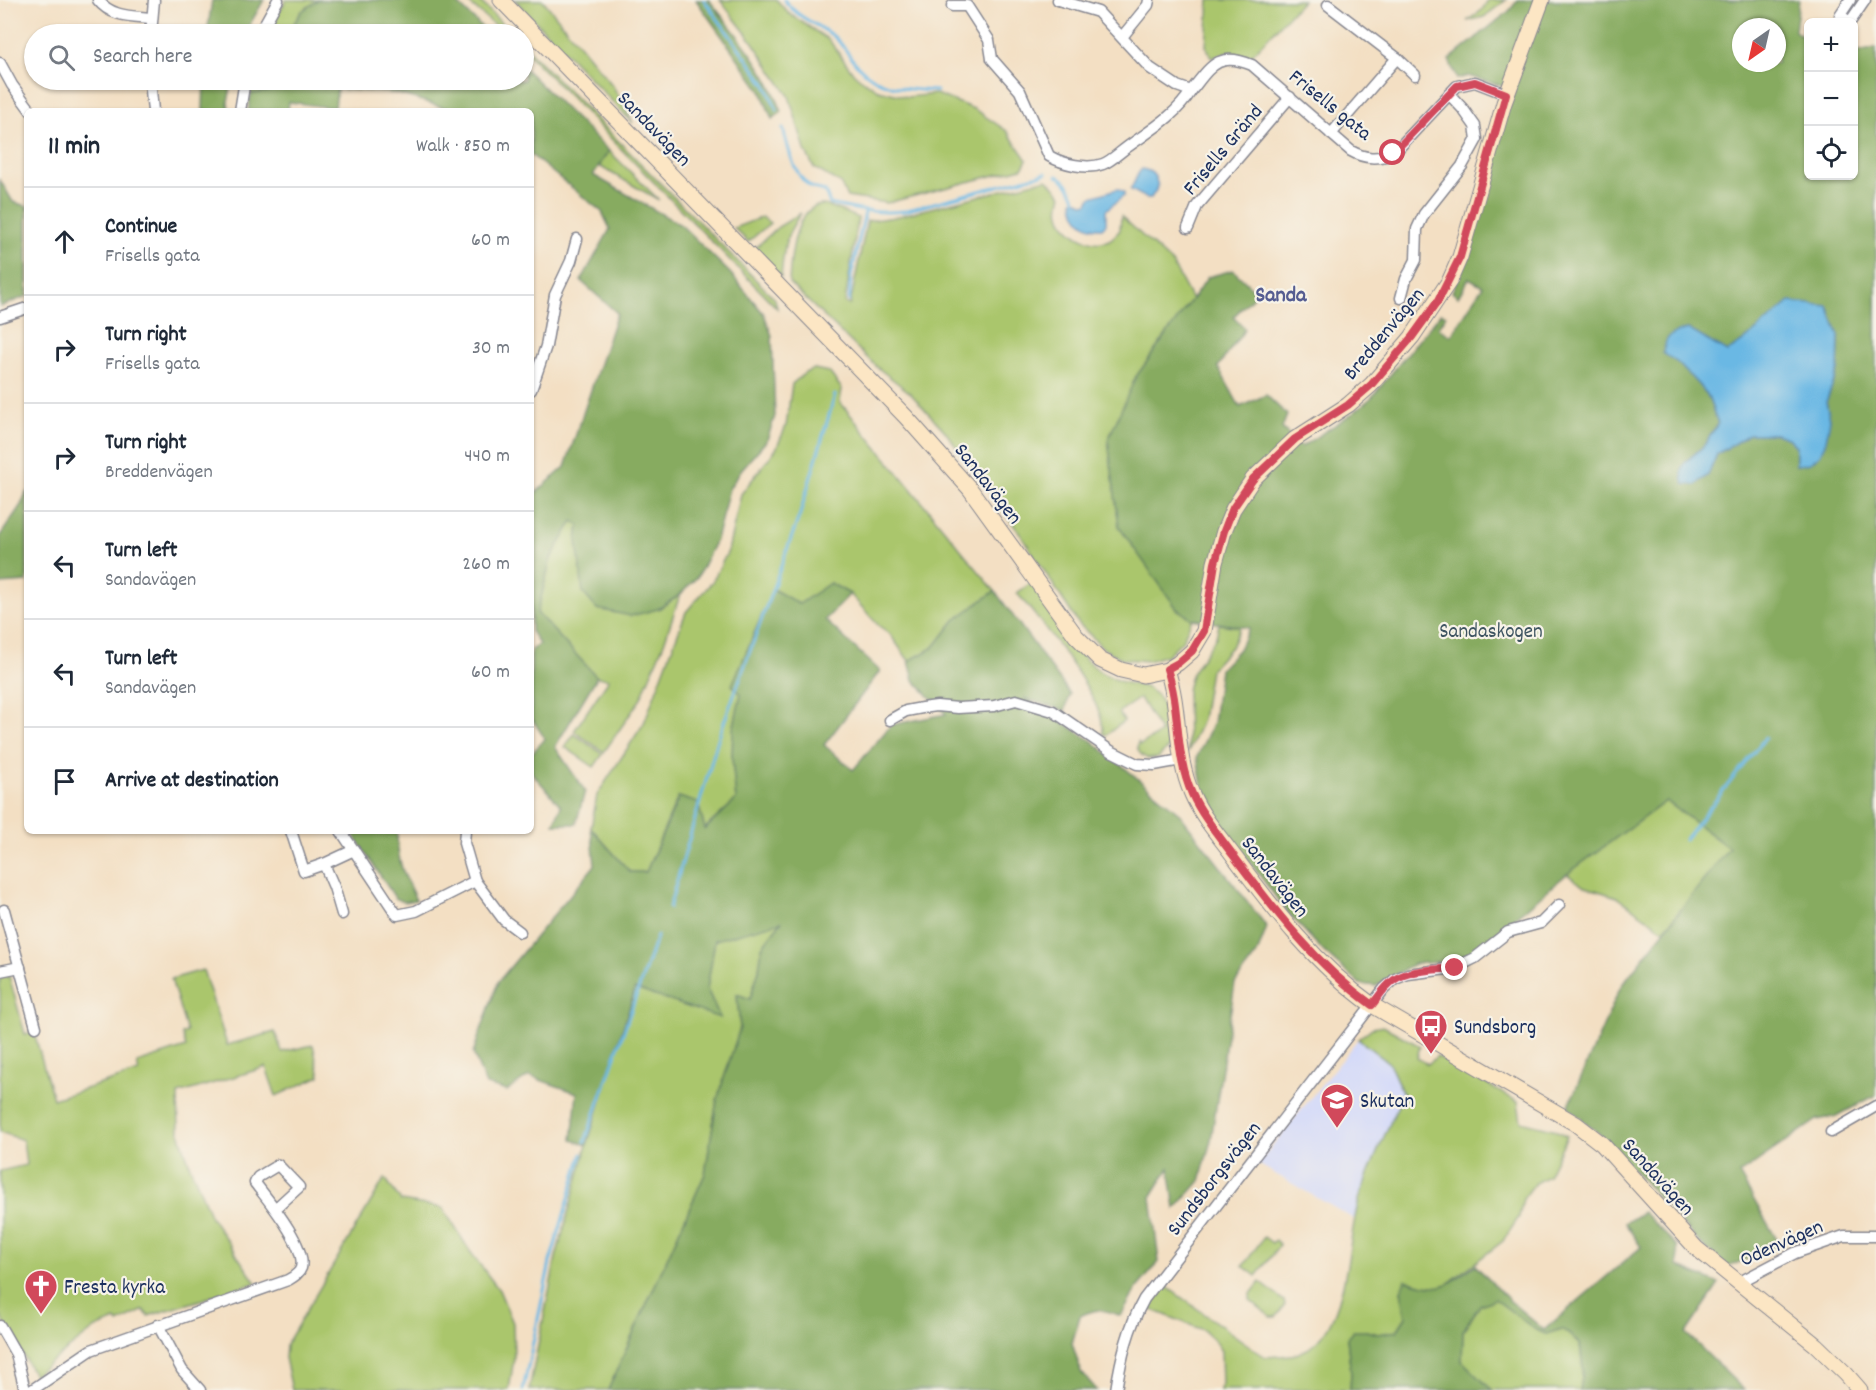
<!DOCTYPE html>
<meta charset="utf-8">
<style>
:root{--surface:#fff;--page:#f2f2f3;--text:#1f2937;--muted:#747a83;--line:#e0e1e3}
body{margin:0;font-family:Dekko,sans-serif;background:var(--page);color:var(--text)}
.controls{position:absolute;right:18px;top:18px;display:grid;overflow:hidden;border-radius:9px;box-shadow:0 2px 4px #0004}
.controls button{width:54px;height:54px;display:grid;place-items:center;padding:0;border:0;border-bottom:2px solid var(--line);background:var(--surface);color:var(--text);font:30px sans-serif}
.compass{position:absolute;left:1732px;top:18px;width:54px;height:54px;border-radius:50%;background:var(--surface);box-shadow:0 2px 4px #0004;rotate:214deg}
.stop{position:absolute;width:18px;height:18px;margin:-14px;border:4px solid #d1495b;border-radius:50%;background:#fff}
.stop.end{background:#d1495b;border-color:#fff;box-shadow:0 2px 6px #0008}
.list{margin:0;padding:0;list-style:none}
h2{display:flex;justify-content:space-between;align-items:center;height:78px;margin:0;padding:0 24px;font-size:26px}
h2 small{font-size:20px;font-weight:400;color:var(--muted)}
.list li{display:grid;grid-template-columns:39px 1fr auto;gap:18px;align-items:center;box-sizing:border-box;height:108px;padding:0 24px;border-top:2px solid var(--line)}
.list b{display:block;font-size:22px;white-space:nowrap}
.list p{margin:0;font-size:20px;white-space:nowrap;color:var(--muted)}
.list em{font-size:20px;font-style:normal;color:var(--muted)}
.icon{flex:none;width:33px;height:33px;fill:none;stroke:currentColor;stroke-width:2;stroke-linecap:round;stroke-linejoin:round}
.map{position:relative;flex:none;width:1876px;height:1390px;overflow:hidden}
.search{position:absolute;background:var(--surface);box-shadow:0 2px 4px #0004;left:24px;top:24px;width:510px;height:66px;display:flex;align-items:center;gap:15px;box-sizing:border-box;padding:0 21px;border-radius:33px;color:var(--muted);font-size:22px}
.panel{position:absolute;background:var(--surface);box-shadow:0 2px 4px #0004;left:24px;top:108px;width:510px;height:726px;border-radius:9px}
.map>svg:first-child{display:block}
.built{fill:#d3d9f9}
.green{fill:#aac66c;stroke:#627a65;stroke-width:1.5}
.forest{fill:#87ab60;stroke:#516d5f;stroke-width:1.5;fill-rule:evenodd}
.water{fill:#6ab8e4;stroke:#4274a1;stroke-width:1.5}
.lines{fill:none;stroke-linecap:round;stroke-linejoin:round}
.stream{stroke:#6ab8e4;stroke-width:3}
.street-casing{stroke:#878790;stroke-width:13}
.secondary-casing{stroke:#878790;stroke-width:17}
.street{stroke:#fff;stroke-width:10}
.secondary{stroke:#fce6c4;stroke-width:15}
.route{stroke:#d1495b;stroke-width:8}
.labels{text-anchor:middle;stroke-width:4.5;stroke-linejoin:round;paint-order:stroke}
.street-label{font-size:21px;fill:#1b2f5e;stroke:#f7f3e8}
.park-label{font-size:21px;fill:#3f5562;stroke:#f7f3e8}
.poi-label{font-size:21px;fill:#1b2f5e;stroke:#f7f3e8;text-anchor:start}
.neighbourhood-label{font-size:22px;font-weight:bold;fill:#555d91;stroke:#f7f3e8}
</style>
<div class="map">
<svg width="1876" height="1390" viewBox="0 0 1876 1390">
<rect width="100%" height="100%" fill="#f7f3e8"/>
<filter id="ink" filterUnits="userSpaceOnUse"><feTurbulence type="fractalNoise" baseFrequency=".0167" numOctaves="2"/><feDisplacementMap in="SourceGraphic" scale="12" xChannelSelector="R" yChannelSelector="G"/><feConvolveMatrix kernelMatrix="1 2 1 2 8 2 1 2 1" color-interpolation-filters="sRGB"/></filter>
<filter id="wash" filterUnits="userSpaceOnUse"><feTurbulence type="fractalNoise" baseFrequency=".008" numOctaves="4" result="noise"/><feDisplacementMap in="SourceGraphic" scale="24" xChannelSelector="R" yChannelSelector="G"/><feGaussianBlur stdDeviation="1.35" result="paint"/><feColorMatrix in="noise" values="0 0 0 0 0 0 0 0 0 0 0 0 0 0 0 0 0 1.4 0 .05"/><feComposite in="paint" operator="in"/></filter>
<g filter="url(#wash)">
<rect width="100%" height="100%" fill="#f3dfc3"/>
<polygon class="built" points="1358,1039 1389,1063 1403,1094 1359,1197 1354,1219 1258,1164"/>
<g class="green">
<polygon points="286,0 318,0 302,11 287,34 267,34"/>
<polygon points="465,0 479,0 512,34 505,34"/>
<polygon points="515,0 543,0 613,86 633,123"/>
<polygon points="720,0 777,0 788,13 829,40 854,74 878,90 907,97 936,94 974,109 1007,131 1027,160 1022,168 887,203 847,197 840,183 814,168 805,150 789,96 752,41"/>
<polygon points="1209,0 1303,0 1249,58 1230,52 1211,57 1206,46"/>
<polygon points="1488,0 1506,0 1484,17 1467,21 1482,10"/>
<polygon points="524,46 775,299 777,308 524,50"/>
<polygon points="253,80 272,80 269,91 251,94"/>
<polygon points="609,151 659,200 599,166"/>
<path d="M 1047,179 L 1062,195 C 1060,202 1058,207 1060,214 C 1063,231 1092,249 1109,240 C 1113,238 1117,233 1120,230 L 1121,216 L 1172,263 L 1192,300 L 1135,378 L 1177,609 L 1192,619 L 1182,641 L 1167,655 L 1148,661 L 1123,659 L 1104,649 L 1078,623 L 1021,535 L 944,430 L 909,392 L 878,368 L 789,283 C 790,263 794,206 822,205 C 830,205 850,215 858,218 L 845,303 L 850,305 L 867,221 L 895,217 Z"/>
<path d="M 801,213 C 784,237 784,248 781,277 L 753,250 L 778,227 Z"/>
<polygon points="762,217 770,223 748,242 734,228"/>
<polygon points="814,369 829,372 842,389 840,402 995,591 955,620 934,647 909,661 889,633 879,626 850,594 830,583 741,694 733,730 732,758 736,800 704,829 678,797 646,872 630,872 591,828 597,795 644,723 686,612 712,582 728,551 741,494 776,449 786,426 792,384 805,373"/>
<polygon points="573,520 579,525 577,541 658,609 680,595 664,643 640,700 604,752 574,731 609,679 597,677 537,613 551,558"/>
<path d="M 1031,583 L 1086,660 L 1102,673 L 1119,681 L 1145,687 L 1157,695 L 1163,704 L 1169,747 L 1158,758 L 1148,759 C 1141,755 1135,751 1138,742 L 1140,745 L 1161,733 L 1140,698 L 1119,712 L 1124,721 L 1106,735 L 1103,733 C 1106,699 1039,620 1017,593 Z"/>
<polygon points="1219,624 1240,627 1231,647 1210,670 1202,720 1188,752 1187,690 1191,675 1216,637"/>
<polygon points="574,734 603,754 594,767 565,747"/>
<polygon points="1666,801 1730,849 1664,930 1617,897 1583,886 1567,874"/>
<polygon points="782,921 762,947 759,970 750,999 737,995 740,1028 717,1100 705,1174 608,1390 529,1390 556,1257 587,1145 635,989 720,1017 707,989 715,940"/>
<polygon points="203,970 227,1045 275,1032 282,1052 313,1045 320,1076 276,1096 266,1067 178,1094 179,1132 190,1166 211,1217 256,1283 148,1316 144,1310 118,1323 116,1320 96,1328 34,1375 0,1315 0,1171 26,1165 23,1140 0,1132 0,978 9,976 25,1034 34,1032 53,1099 139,1072 137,1063 186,1047 182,1034 187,1032 171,979"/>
<path d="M 1383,1026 L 1420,1046 L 1417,1058 L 1428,1064 L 1437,1056 L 1518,1102 L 1521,1121 L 1553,1129 L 1567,1136 L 1548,1176 L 1535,1183 L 1523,1199 L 1519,1217 L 1503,1241 L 1446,1285 L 1435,1288 L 1401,1290 L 1406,1317 L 1397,1331 L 1378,1334 L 1366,1331 L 1347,1338 L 1351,1374 L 1350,1390 L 1219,1390 L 1222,1384 L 1221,1351 L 1214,1340 L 1203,1330 L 1145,1307 L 1164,1285 L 1265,1357 C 1275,1356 1287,1356 1296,1354 C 1349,1339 1346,1243 1359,1200 C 1369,1166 1389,1127 1403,1094 L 1389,1063 L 1358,1039 L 1372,1028 Z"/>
<polygon points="385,1178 401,1201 443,1208 469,1250 499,1290 513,1323 514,1358 509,1390 292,1390 285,1358 286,1345"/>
<polygon points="1264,1237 1272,1243 1275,1240 1280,1245 1256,1276 1243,1266"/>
<polygon points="1260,1282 1284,1301 1285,1305 1276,1317 1271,1317 1250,1300 1250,1295"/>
<polygon points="1495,1299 1536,1330 1546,1334 1562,1329 1580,1344 1583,1370 1580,1390 1492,1390 1462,1361 1463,1331 1480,1305"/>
</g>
<g class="forest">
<polygon points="212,0 264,0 250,24 247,34 207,34"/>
<polygon points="318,0 454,0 489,34 287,34 302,11"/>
<path d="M 696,0 L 709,0 C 737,35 768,70 782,112 L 772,119 L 761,91 Z"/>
<path d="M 1518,0 L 1799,0 L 1795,31 L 1808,41 L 1808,176 L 1854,176 L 1854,53 L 1876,48 L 1876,1095 L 1837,1116 L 1817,1120 L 1739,1174 L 1780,1245 L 1728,1267 L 1700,1243 L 1605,1139 L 1568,1107 L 1621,986 L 1729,848 L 1666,801 L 1567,874 L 1475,951 L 1448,961 L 1414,964 L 1376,986 L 1360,984 L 1323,951 L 1287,912 L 1205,802 L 1197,757 L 1213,723 L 1220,669 L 1239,649 L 1249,628 L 1192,619 L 1177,609 L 1119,527 L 1108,440 L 1135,378 L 1208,277 L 1233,270 L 1257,293 L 1233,317 L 1245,329 L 1218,367 L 1240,407 L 1266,395 L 1287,415 L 1282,428 L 1301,447 L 1352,414 L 1372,397 L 1441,313 L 1446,315 L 1438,328 L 1451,336 L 1483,286 L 1469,278 L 1458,297 L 1452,292 L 1463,262 L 1513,89 L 1468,76 L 1457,79 L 1449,60 L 1509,11 ZM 1741,27 L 1777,27 L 1777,63 L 1741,63 ZM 1688,329 L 1727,352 L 1749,337 L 1839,336 L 1838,370 L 1826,402 L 1830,419 L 1796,465 L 1796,447 L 1790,439 L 1776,434 L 1749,434 L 1717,454 L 1708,475 L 1695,485 L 1686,461 L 1704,446 L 1718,423 L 1707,394 L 1678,363 L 1663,353 Z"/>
<polygon points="524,68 609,151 593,175 681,225 731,274 764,314 772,336 775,416 767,440 741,470 729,489 716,540 698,576 680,595 658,609 631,616 597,609 583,593 577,541 579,525 573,521 551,558 537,613 597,677 555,747 585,791 576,824 554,824 561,806 531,772 531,754 545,739 531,717 531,651 539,644 531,631 531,497 565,467 617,313 581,281 610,229 602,212 531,155 531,111 455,111 396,93 337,89 335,108 289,102 288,111 248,111 251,94 269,91 272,80 524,80"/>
<polygon points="204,80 233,80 228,101 229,111 203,111"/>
<polygon points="0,180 13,202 27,206 27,296 0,307"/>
<polygon points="27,491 27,582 0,584 0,536 21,505"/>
<path d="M 830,583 L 850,594 L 825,620 L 880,671 L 824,745 L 853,770 L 891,725 L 946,714 L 914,680 L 909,661 L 934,647 L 955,620 L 995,591 L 1070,694 L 1065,711 L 1024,698 L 1091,740 L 1178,812 L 1267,927 L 1257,954 L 1235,983 L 1211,1140 L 1200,1181 L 1175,1209 L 1169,1168 L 1151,1197 L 1159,1262 L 1137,1288 L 1121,1316 C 1104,1309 1097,1308 1080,1316 L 1072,1343 L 1081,1372 L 1097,1390 L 608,1390 L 705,1174 L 717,1100 L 740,1028 L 737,994 L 750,999 L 759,970 L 762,947 L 781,922 L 715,940 L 707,989 L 720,1018 L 635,989 L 587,1145 L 572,1140 L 577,1093 L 529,1076 L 507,1091 L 486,1085 L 473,1053 L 498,982 L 595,865 L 591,828 L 630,872 L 646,872 L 679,797 L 698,803 L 705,829 L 736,800 L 732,758 L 733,730 L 741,694 L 732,685 L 773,589 L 799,604 Z"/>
<path d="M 351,831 L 397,831 C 397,861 403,874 416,900 L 404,902 L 395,898 Z"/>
<path d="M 1643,1212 L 1677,1246 L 1678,1266 L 1719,1284 L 1686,1333 L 1744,1390 L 1580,1390 L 1583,1370 L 1580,1343 L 1562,1329 L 1546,1334 L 1536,1330 L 1495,1299 L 1480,1305 L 1463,1330 L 1462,1361 L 1492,1390 L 1350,1390 L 1351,1374 L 1347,1338 L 1353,1331 L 1366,1331 L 1378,1334 L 1397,1331 L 1406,1317 L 1401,1290 L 1405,1280 C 1446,1291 1441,1289 1475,1265 L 1511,1302 L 1544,1330 L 1641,1247 L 1625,1223 Z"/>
</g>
<g class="water">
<path d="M 1142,169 C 1154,171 1156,177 1158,187 L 1151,198 L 1146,198 L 1130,189 C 1136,183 1135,175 1142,169 Z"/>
<path d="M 1117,189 L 1124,192 L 1124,196 L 1106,210 L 1106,224 L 1102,228 C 1085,229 1074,219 1073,201 L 1076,199 L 1084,204 L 1088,203 L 1091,197 Z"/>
<path d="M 1790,302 L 1828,306 L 1839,336 L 1838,370 L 1826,402 L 1830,419 L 1826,441 L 1820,455 L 1810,463 L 1796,465 L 1796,447 L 1790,439 L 1776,434 L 1749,434 L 1717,454 L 1708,475 L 1695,485 L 1684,484 C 1676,459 1693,460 1705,444 C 1710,437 1714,430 1718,423 L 1707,394 L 1678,363 L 1663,353 C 1666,334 1671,334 1688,329 L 1727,352 L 1749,337 Z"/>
</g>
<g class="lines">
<g class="stream">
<polyline points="704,0 766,85 777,110"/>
<path d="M 784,0 C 797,17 815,23 832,35 C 844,44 849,57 859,67 C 881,90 908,89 937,91"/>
<path d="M 783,128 C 788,146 793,176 811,187 C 815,189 821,190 825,191 L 830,204 C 855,210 878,214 904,211 L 1046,173"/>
<path d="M 1057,176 C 1067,179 1071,191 1076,199"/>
<polyline points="849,301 851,276 865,212"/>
<polyline points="1685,839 1765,738"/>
<polyline points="669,908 719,736 800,514 835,395"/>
<polyline points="585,1142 657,936"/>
<polyline points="523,1390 550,1262 582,1154"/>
</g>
</g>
</g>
<g filter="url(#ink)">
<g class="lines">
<g class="street-casing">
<g id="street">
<path d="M 98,0 C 111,17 131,16 151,18"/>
<path d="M 1058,0 L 1098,12 L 1150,68 L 1177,86 L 1191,91 C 1211,66 1218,51 1252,65 L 1351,151 C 1365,159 1377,159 1393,154 L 1457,86 L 1475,82 L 1506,94"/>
<polyline points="1850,0 1840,15 1850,22 1865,0"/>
<polyline points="1328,5 1397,58 1415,75"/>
<path d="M 952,6 L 967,6 L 989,40 L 992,59 L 1020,91 L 1049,156 C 1063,164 1087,170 1103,164 C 1111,161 1119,153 1126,148 C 1149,131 1176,116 1191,91"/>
<polyline points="151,34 154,0"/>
<polyline points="259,34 278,0"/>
<polyline points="1122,37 1148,5 1149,0"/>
<polyline points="0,63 12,85 31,111"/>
<polyline points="150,80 153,111"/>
<polyline points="240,111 245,80"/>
<polyline points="1331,134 1397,58"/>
<polyline points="1188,228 1197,206 1290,97"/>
<polyline points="1401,298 1406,279 1416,260 1417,229 1424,214 1462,166 1477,139 1475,126 1463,109 1449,94"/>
<polyline points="0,317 27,308"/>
<polyline points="531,390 546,346 555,295 571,261 577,239"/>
<polyline points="890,720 906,711 922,708 937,706 958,708 994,706 1016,700 1053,711 1111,751 1137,764 1154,765 1181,760"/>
<polyline points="291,831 304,871 324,864 334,887 342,914"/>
<polyline points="341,831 397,915 416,911 475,881 464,843 465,831"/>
<polyline points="324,864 354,850"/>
<polyline points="475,881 504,920 520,932"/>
<polyline points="4,910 36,1027"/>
<polyline points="0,971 20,967"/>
<polyline points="1831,1132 1876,1106"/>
<polyline points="1738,1283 1795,1253 1844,1236 1876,1236"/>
<polyline points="158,1325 182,1370 200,1390"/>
<polyline points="0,1326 16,1354 25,1390"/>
<path d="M 32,1390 L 91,1350 L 288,1280 C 293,1277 299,1274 301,1268 C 307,1246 268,1200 255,1183 L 258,1177 L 278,1165 L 299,1187 L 275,1209"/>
<path d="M 1116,1390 C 1121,1358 1128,1328 1144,1299 L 1384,989 L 1395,979 L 1408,974 L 1455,968 L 1475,958 L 1508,932 L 1541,923 L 1559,905"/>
</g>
</g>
<g class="secondary-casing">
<g id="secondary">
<polyline points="501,0 906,417 970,489 1076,636 1100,660 1121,670 1143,675 1167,670 1178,663 1192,651 1204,631 1215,563 1224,531 1233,509 1253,479 1295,439 1348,405 1371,385 1412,337 1450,280 1460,257 1504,103 1542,0"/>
<path d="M 1167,670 C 1181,710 1174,754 1192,794 C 1202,817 1219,836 1233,855 C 1274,910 1316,965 1372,1005 L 1576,1124 L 1602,1144 L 1696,1248 L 1816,1345 L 1846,1374 L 1860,1390"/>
</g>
</g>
<use href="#street" class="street"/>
<use href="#secondary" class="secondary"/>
</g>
</g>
<g class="lines" filter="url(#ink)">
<path class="route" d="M 1393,153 L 1457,86 L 1475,82 L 1506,94 L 1460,257 L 1438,301 L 1412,337 L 1371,385 L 1348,405 L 1295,439 L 1253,479 L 1233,508 L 1224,531 L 1215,563 L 1204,631 L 1192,651 L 1178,663 L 1167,669 C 1181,710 1174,754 1192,794 C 1202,816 1219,836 1233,855 C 1274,910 1316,965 1372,1005 C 1379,996 1385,986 1394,980 C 1410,969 1436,970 1455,968"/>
</g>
<defs>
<g id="bus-pin" transform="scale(1.725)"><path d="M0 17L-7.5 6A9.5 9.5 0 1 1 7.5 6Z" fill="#d1495b" stroke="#f7f3e8"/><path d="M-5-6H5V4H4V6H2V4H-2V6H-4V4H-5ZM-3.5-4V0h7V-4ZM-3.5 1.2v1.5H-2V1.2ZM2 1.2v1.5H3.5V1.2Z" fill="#fff"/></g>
<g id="school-pin" transform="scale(1.725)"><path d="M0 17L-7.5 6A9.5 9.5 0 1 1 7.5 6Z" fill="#d1495b" stroke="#f7f3e8"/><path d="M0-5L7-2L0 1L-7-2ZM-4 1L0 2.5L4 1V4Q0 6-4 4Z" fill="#fff"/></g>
<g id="church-pin" transform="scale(1.725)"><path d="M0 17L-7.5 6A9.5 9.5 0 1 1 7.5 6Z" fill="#d1495b" stroke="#f7f3e8"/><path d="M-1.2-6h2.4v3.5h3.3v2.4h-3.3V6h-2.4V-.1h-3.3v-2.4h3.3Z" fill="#fff"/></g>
</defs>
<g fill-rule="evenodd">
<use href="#bus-pin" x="1431" y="1026"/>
<use href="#school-pin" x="1337" y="1100"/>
<use href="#church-pin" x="41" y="1286"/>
</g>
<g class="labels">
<g class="street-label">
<text transform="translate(1331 104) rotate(39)" y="7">Frisells gata</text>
<text transform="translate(655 128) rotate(46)" y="7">Sandavägen</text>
<text transform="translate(1222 149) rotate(-50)" y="7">Frisells Gränd</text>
<text transform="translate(1383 333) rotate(-50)" y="7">Breddenvägen</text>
<text transform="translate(989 483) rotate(52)" y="7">Sandavägen</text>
<text transform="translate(1276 876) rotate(52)" y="7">Sandavägen</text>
<text transform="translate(1659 1176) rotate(48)" y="7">Sandavägen</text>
<text transform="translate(1213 1178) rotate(-52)" y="7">Sundsborgsvägen</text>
<text transform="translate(1781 1242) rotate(-24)" y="7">Odenvägen</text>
</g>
<g class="park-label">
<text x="1491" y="637">Sandaskogen</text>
</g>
<g class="poi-label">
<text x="1454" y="1033">Sundsborg</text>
<text x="1360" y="1107">Skutan</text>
<text x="64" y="1293">Fresta kyrka</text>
</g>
<g class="neighbourhood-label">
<text x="1281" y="301">Sanda</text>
</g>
</g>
</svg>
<div class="controls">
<button>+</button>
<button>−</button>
<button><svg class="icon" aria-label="locate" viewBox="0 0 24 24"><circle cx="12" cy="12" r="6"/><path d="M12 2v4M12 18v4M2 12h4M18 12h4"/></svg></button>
</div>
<svg class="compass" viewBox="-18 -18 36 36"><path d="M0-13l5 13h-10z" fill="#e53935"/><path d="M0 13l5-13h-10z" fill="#747a83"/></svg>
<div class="stop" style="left:1393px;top:153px"></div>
<div class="stop end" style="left:1455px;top:968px"></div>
<div class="search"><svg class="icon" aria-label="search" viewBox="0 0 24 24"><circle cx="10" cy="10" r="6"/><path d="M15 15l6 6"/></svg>Search here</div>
<section class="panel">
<h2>11 min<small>Walk · 850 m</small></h2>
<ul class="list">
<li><svg class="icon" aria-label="ahead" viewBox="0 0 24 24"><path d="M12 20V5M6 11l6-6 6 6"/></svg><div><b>Continue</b><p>Frisells gata</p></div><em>60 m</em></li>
<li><svg class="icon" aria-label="right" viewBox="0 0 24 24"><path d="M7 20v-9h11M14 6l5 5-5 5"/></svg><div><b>Turn right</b><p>Frisells gata</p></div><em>30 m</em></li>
<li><svg class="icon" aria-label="right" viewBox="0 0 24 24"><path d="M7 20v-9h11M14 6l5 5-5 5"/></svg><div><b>Turn right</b><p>Breddenvägen</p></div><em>440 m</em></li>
<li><svg class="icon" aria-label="left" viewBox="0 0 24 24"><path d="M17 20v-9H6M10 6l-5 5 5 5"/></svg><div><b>Turn left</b><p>Sandavägen</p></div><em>260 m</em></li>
<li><svg class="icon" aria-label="left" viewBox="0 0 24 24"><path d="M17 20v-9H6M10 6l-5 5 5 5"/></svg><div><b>Turn left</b><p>Sandavägen</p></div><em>60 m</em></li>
<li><svg class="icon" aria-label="arrive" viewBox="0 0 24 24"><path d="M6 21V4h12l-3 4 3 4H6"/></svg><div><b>Arrive at destination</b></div></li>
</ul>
</section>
</div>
